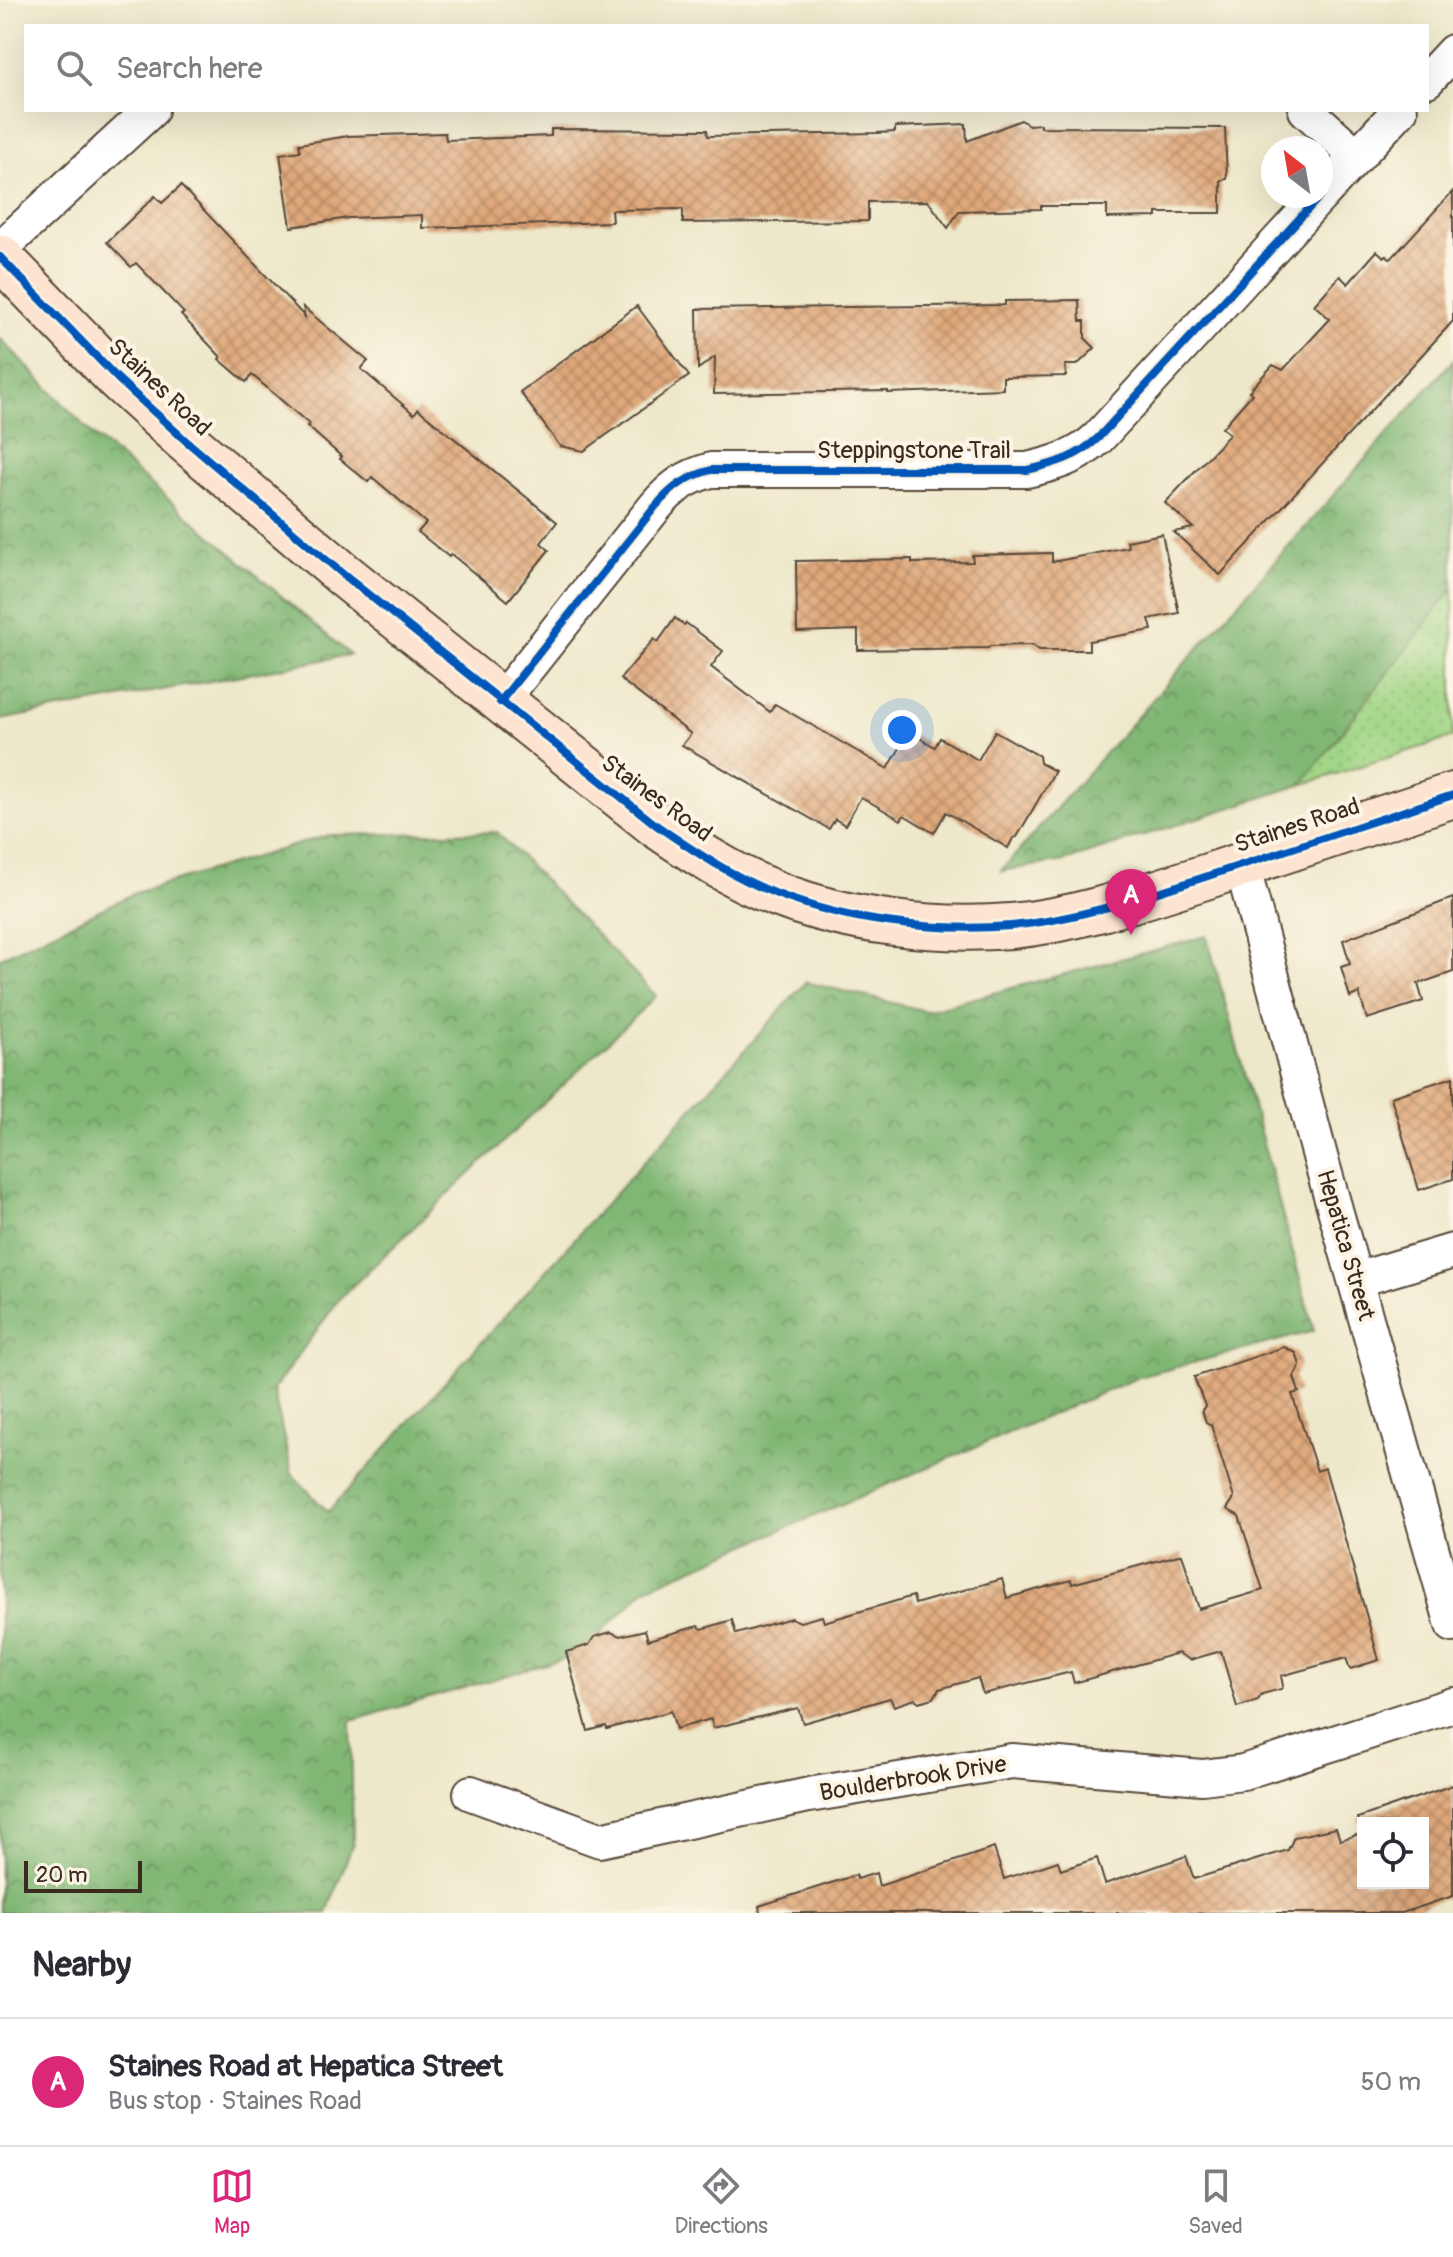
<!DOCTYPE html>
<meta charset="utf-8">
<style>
:root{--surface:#fff;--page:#f7f7f7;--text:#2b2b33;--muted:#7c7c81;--line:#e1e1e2;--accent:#db2777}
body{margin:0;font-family:Pangolin,sans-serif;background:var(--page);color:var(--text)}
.controls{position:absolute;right:24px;bottom:24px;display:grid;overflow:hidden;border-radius:0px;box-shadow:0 8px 32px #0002}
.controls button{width:72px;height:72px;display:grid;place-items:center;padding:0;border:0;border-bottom:2px solid var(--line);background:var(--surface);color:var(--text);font:40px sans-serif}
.compass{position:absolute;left:1261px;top:136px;width:72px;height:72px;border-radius:50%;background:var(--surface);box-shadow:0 8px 32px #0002;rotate:329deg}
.scale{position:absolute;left:24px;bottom:20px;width:118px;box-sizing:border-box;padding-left:8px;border:4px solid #3b2a1e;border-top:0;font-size:22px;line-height:28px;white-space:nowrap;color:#3b2a1e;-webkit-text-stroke:6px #fcf5e5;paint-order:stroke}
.you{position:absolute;left:902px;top:730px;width:28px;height:28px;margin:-20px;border:6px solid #fff;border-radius:50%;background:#1a73e8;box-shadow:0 0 0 12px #1a73e833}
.badge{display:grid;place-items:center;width:52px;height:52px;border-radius:50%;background:var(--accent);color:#fff;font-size:26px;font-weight:700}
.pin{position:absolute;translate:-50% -66px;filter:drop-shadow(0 2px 4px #0008)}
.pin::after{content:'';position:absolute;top:42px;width:28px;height:24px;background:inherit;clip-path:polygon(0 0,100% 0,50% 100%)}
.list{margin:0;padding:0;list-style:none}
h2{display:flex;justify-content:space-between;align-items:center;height:104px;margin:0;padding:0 32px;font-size:34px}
h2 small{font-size:26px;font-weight:400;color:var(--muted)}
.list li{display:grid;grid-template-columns:52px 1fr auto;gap:24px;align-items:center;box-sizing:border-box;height:128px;padding:0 32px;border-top:2px solid var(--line)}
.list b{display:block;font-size:30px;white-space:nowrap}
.list p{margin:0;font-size:26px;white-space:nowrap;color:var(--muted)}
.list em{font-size:26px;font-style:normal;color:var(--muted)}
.icon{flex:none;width:44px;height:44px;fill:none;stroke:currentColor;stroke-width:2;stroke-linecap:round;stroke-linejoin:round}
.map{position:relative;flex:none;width:1453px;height:1913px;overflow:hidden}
.search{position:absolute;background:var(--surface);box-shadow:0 8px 32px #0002;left:24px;right:24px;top:24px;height:88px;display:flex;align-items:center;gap:20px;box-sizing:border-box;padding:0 28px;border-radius:0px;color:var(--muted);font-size:30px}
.sheet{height:232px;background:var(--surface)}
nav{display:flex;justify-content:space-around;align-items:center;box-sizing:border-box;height:112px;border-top:2px solid var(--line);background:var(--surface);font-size:22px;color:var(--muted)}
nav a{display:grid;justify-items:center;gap:4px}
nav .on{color:var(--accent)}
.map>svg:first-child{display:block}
.forest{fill:url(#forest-crowns);stroke:#5e7049;stroke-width:2}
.park{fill:url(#park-dots);stroke:#6e8052;stroke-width:2}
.building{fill:url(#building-cross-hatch)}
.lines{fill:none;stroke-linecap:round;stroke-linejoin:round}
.street-casing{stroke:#564638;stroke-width:38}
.secondary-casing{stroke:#564638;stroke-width:48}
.street{stroke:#fff;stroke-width:34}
.secondary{stroke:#fde4d1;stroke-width:44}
.cycleway-casing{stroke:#fcf5e5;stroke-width:13}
.cycleway{stroke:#0057b8;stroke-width:8}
.labels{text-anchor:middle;stroke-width:8;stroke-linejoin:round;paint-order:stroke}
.street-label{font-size:24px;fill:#3b2a1e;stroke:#fcf5e5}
</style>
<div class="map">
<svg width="1453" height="1913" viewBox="0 0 1453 1913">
<defs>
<pattern id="forest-crowns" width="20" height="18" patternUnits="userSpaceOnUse" patternTransform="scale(2)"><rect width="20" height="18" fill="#81b774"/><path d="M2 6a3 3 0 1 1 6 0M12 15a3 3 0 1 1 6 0" fill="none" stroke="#6b955f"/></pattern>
<pattern id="park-dots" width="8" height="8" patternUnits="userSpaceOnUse" patternTransform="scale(2)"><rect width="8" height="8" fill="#a2d687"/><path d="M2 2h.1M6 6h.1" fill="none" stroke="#8cb874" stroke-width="1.8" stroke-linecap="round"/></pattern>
<pattern id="building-cross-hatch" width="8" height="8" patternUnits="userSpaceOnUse" patternTransform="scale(2)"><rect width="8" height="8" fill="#e0a87a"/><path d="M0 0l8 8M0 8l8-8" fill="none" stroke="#b78963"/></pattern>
</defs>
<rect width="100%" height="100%" fill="#fcf5e5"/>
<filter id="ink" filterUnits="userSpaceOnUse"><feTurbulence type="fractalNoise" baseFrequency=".0125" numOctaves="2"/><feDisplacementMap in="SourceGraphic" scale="16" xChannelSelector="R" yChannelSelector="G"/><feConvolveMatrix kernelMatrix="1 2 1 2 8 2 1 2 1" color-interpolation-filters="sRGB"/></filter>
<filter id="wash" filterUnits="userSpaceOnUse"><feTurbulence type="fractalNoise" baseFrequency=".006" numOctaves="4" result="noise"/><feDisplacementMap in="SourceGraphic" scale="32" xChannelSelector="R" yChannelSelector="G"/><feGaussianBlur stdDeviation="1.8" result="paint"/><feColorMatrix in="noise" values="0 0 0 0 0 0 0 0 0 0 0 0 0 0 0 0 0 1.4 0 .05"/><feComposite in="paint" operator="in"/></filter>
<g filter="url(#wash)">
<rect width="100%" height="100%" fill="#eee8cb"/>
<g class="forest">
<polygon points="0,338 91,433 350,655 0,720"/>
<polygon points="1453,360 1453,589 1301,785 1064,861 1001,871"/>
<polygon points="497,832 656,996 341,1297 273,1390 292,1474 328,1512 806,982 926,1011 1207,936 1314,1331 1139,1377 646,1588 580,1654 351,1721 353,1843 327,1913 0,1913 0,958 135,893 329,835"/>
</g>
<polygon class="park" points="1453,589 1453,737 1301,785"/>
<g id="blocks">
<g class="building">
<polygon points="1021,120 1029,125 1040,124 1040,127 1225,128 1227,179 1221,180 1221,213 1157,213 1157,217 1107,218 1107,206 1041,206 1041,209 959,211 948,228 928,201 868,202 868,221 683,223 683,209 611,210 612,222 422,228 422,215 348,218 291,227 280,154 300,151 299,144 348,136 445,133 446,140 551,136 551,129 707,130 708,136 877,133 895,132 895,127 966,124 967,141"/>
<polygon points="181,186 305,317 303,307 368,361 361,369 414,414 418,409 557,522 541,543 549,550 508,601 451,554 449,557 418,532 426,523 372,477 368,482 340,459 342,457 307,426 309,424 252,375 246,382 219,359 221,357 181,315 184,313 136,263 131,267 107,242 155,196 162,203"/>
<polygon points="1453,191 1453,321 1220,575 1174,532 1193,528 1165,503 1230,434 1222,428 1252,394 1249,391 1273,365 1283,370 1330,319 1314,305 1340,276 1348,284 1377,251 1384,257 1386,255 1391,259"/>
<polygon points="1079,300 1080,321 1085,321 1085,338 1095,348 1077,365 1065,365 1066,376 1003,377 1003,389 888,393 888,391 714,394 715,357 698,369 697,309 1005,305 1005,301"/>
<polygon points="637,306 689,376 584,451 560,446 520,392"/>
<polygon points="1162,534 1179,613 1149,619 1152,630 1089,641 1089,650 1039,650 1033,645 990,646 988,648 858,650 858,630 797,632 796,561 912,559 912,563 973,562 972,555 1052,553 1052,562 1128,547 1127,541"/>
<polygon points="675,618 684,625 686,623 723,651 711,667 770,712 775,704 888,769 909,732 935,747 940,738 978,760 995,731 1039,756 1040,763 1055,771 1017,837 1013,838 1008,848 946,812 934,833 904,815 901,820 861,797 845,825 835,819 829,829 682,745 691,734 620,679 654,639 658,642"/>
<polygon points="1453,898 1453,972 1418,984 1423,1001 1367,1019 1359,993 1350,997 1341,967 1350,964 1343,940"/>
<polygon points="1453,1077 1453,1179 1419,1190 1391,1097"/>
<polygon points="1284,1347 1296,1353 1300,1365 1294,1377 1299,1392 1292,1394 1317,1471 1325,1468 1379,1660 1350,1669 1346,1658 1281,1676 1283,1686 1281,1689 1262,1694 1258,1700 1237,1707 1221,1651 1190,1660 1178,1653 1074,1683 1071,1672 983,1694 978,1678 939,1689 934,1698 919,1702 915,1699 894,1706 890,1698 803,1723 798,1708 713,1728 711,1719 676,1729 671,1711 607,1729 606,1726 588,1731 566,1652 589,1645 594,1637 611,1632 620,1636 645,1630 648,1640 698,1626 702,1629 732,1620 736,1634 791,1618 800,1622 822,1616 824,1622 913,1596 915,1604 1002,1579 1007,1598 1071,1580 1072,1584 1182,1554 1199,1609 1263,1590 1239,1516 1227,1509 1234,1498 1211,1425 1206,1422 1202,1410 1205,1406 1194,1377"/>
<polygon points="1453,1785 1453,1896 1402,1913 760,1913 759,1906 856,1875 857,1879 876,1873 879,1886 994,1848 1004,1879 1058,1861 1061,1870 1097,1858 1105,1884 1186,1856 1194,1879 1288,1850 1294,1837 1336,1828 1340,1840 1363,1833 1363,1883 1423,1883 1423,1823 1359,1823 1358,1818"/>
</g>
</g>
</g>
<g filter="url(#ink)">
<use href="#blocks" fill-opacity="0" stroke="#564638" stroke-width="2"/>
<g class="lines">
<g class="street-casing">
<g id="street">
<polyline points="1427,80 1453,52"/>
<polyline points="1306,110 1357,156"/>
<polyline points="1321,195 1400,110"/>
<polyline points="0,249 151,110"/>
<path d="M 500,702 L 655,507 C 672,487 686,477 711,470 L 1027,470 C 1054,464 1078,457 1098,438 L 1320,196"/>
<polyline points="1242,865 1321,1160 1453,1625"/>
<polyline points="1356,1280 1453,1251"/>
<polyline points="471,1793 600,1840 809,1795 1012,1761 1202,1777 1243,1772 1453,1705"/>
</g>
</g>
<g class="secondary-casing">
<path id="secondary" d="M 0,257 L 118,379 L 185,440 L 344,575 L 656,825 C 695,852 733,877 777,894 C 849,922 934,932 1011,926 C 1078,920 1146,896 1211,875 C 1292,849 1372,821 1453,795"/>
</g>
<use href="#street" class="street"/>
<use href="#secondary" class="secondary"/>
<g class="cycleway-casing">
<g id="cycleway">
<path d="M 0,257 L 118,379 L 185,440 L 344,575 L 656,825 C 695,852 733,877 777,894 C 849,922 934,932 1011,926 C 1078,920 1146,896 1211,875 C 1292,849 1372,821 1453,795"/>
<path d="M 500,702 L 655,507 C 672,487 686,477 711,470 L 1027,470 C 1054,464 1078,457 1098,438 L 1320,196"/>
</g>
</g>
<use href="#cycleway" class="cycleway"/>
</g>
</g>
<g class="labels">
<g class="street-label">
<text transform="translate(160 387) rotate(43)" y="8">Staines Road</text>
<text x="914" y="458">Steppingstone Trail</text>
<text transform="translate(657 798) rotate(36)" y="8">Staines Road</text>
<text transform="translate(1297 825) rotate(-18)" y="8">Staines Road</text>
<text transform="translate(1346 1245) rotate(74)" y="8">Hepatica Street</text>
<text transform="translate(913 1778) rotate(-9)" y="8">Boulderbrook Drive</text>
</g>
</g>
</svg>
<div class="controls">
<button><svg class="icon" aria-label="locate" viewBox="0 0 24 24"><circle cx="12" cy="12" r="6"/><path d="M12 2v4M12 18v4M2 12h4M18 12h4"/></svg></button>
</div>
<svg class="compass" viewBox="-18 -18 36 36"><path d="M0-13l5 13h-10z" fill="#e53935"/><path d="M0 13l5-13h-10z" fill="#7c7c81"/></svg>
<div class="scale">20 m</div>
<div class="you"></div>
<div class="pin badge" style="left:1131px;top:935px">A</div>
<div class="search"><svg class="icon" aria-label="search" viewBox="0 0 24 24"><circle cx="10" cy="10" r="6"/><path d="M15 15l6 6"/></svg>Search here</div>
</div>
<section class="sheet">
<h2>Nearby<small></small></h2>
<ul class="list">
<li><span class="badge">A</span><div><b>Staines Road at Hepatica Street</b><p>Bus stop · Staines Road</p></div><em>50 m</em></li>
</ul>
</section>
<nav>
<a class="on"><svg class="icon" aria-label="map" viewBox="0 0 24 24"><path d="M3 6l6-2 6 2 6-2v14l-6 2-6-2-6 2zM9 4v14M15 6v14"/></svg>Map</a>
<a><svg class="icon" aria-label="directions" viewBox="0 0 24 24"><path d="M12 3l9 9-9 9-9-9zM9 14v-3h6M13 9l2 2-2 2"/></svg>Directions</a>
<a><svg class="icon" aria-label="saved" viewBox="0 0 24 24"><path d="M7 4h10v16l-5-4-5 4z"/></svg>Saved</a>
</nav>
